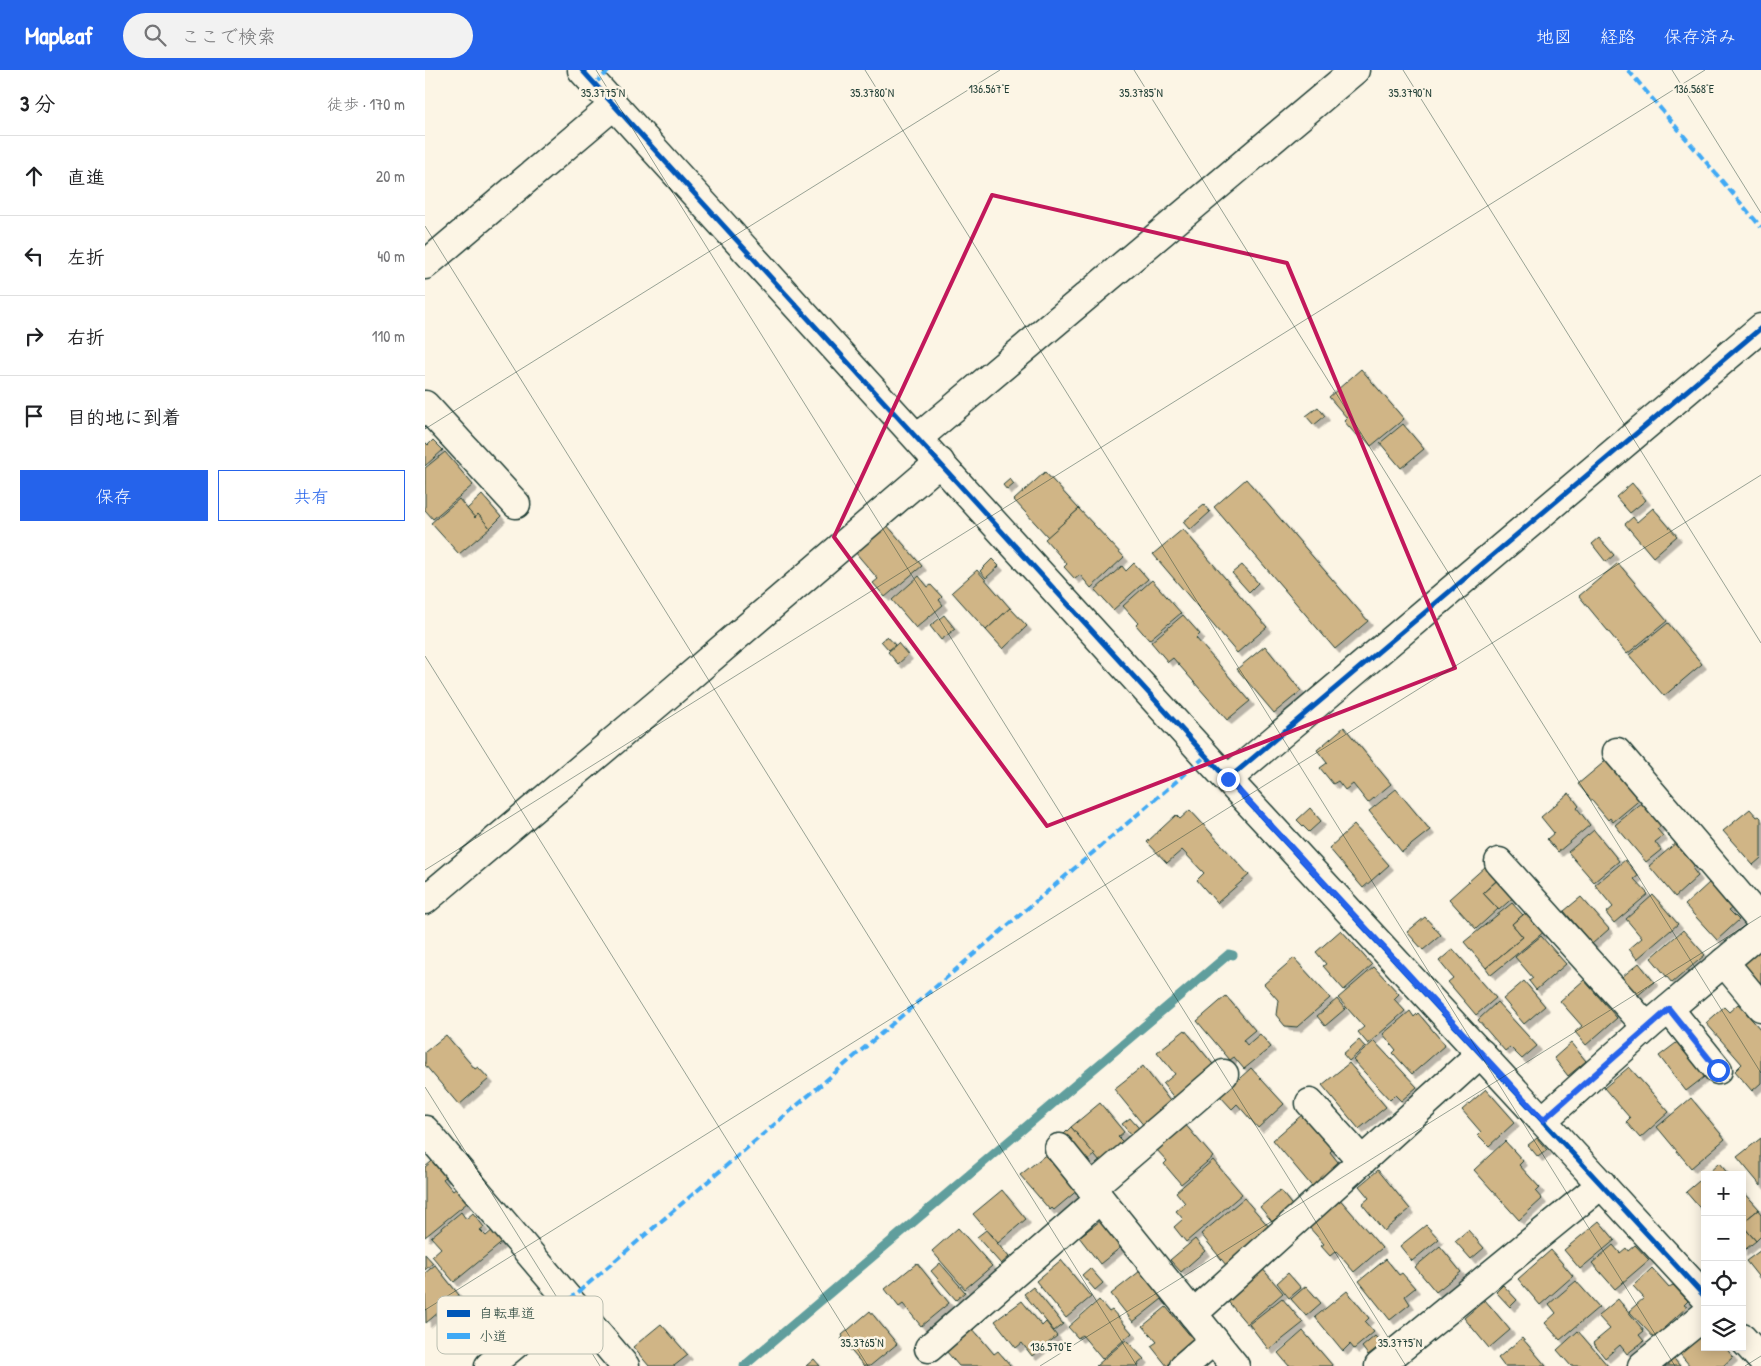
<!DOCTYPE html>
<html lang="ja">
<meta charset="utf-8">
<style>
:root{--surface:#fff;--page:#f2f2f2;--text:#202124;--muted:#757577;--line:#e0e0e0;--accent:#2563eb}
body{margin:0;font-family:"Patrick Hand","Klee One",sans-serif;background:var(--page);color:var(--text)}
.controls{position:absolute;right:15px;bottom:15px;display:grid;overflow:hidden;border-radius:0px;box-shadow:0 2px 12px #0003}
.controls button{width:45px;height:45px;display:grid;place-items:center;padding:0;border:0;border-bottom:1px solid var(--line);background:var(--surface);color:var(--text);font:25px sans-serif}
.stop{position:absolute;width:15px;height:15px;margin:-11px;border:4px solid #2563eb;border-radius:50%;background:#fff}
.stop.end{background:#2563eb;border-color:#fff;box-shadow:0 1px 5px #0008}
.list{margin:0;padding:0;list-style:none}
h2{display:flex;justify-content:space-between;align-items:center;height:65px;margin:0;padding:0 20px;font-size:21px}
h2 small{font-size:16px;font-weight:400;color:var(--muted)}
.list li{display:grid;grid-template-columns:32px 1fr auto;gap:15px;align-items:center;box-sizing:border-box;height:80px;padding:0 20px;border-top:1px solid var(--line)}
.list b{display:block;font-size:19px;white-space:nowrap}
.list em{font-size:16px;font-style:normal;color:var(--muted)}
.actions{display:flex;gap:10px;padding:15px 20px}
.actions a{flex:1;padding:11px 0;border:1px solid var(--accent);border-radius:0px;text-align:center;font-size:18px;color:var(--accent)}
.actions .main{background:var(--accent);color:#fff}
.icon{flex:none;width:28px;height:28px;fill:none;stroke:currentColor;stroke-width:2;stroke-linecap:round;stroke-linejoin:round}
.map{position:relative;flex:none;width:1336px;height:1296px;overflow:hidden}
header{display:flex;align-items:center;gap:30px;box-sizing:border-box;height:70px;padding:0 25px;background:var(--accent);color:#fff}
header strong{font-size:24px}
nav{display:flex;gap:28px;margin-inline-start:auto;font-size:18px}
.search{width:350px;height:45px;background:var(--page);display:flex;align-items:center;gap:12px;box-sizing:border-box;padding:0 18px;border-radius:28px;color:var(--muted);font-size:19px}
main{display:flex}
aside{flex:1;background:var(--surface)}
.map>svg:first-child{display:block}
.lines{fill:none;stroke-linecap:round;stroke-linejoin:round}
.stream{stroke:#609e9d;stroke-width:9}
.building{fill:#d0b586;stroke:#1f3d34;filter:url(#shadow)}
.minor-casing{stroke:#1f3d34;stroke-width:31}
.minor{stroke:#fcf5e5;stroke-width:28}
.quiet{stroke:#3fa9f5;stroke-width:4;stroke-dasharray:8 4;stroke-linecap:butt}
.cycleway-casing{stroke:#fcf5e5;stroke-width:8}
.cycleway{stroke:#0057b8;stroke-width:5}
.route{stroke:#2563eb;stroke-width:6}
.marked{fill:none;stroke:#c2185b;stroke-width:4;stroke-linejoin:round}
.ticks{fill:none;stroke:#1f3d34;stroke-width:1;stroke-opacity:0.45}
.key{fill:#fcf5e5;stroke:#babeb0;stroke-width:1}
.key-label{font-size:14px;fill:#1f3d34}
.ticks-label{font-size:12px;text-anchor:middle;fill:#1f3d34;stroke:#fcf5e5;stroke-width:5;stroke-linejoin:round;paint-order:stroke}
</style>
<header>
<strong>Mapleaf</strong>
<div class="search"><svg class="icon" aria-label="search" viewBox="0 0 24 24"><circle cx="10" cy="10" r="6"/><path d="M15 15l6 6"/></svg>ここで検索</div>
<nav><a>地図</a><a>経路</a><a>保存済み</a></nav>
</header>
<main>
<aside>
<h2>3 分<small>徒歩 · 170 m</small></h2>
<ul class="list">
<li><svg class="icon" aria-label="ahead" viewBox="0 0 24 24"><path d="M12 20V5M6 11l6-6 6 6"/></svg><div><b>直進</b></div><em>20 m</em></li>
<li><svg class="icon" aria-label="left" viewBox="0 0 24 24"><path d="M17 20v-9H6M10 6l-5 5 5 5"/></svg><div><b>左折</b></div><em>40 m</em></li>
<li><svg class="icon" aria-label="right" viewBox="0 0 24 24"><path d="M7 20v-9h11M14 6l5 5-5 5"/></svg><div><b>右折</b></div><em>110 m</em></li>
<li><svg class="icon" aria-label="arrive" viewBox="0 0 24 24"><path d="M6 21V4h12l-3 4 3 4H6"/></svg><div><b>目的地に到着</b></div></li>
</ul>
<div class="actions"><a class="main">保存</a><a>共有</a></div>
</aside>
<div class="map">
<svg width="1336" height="1296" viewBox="0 0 1336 1296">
<defs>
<filter id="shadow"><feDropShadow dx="4.5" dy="4.5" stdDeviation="0" flood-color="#0004"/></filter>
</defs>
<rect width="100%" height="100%" fill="#fcf5e5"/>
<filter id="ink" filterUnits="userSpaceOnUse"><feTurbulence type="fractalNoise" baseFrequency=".02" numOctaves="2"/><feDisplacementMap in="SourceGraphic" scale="10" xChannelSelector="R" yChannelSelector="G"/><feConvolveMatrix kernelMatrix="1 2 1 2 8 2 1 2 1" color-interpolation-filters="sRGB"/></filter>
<g filter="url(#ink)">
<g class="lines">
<polyline class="stream" points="319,1296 804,884 808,885"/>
</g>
<g class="building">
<polygon points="936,299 979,349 946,376 934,362 931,365 919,351 922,348 904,327"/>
<polygon points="893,337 900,346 889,355 881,346"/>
<polygon points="978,354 999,379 976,398 955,373"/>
<polygon points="8,370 18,380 0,396 0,372 3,375"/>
<polygon points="20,382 48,415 8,449 0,440 0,398"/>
<polygon points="620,402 654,439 623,467 589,430"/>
<polygon points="585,409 589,414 582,420 578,415"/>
<polygon points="821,409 943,551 910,579 789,437"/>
<polygon points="1207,413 1221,430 1205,443 1191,427"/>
<polygon points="57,425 76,447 65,458 53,444 50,448 42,439"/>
<polygon points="34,429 50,448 53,444 65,458 34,484 6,453"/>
<polygon points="779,435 785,442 765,460 758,452"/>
<polygon points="1228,438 1252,466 1228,487 1200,454 1208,447 1212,452"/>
<polygon points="654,439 699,487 666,518 655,505 650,509 639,497 642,494 620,469"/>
<polygon points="462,455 497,496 460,527 448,513 453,509 430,482"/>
<polygon points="758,459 842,557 812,583 728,484"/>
<polygon points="1174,468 1189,485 1181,492 1167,474"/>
<polygon points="567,489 574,496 561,508 555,501"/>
<polygon points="709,493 723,509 688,540 670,520 697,496 701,501"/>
<polygon points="1193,493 1242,551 1202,584 1154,526"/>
<polygon points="817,495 833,513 824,522 807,503"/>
<polygon points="552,500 585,538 561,560 527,522"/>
<polygon points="494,506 503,517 506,515 517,527 514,530 518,535 491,558 467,530"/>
<polygon points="727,510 756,543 724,570 711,555 713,553 698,536"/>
<polygon points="585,538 602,556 578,579 561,560"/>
<polygon points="519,545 530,559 516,570 505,556"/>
<polygon points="758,545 775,564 771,568 825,631 802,650 748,588 743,592 726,572"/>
<polygon points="1243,553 1277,594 1239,626 1204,585"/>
<polygon points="462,566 470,575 464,580 456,571"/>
<polygon points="473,573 483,585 473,594 463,582"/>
<polygon points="840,576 876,621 849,643 812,599"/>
<polygon points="919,657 966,714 943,733 928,714 920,720 913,711 908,714 895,698 902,693 892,680"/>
<polygon points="1184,688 1217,728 1188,752 1185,748 1183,750 1153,714"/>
<polygon points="971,719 1005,760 977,782 944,741"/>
<polygon points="1144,723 1154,736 1152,738 1165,755 1133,782 1122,769 1129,763 1116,747"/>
<polygon points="1218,732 1238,754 1232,759 1238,766 1230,772 1236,780 1221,792 1190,755"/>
<polygon points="885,738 896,751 884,762 872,750"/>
<polygon points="1325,739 1332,747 1334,746 1336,748 1336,788 1328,795 1298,761"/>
<polygon points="765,740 824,805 792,833 772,810 779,803 757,780 742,793 722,772 751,745 755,749"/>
<polygon points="929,755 964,795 938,818 904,778"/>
<polygon points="1169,760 1194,791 1169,812 1143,782"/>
<polygon points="1252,772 1272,794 1267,798 1273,806 1250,827 1224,796"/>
<polygon points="1200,790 1213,806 1209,809 1223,824 1189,853 1181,843 1188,837 1170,815"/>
<polygon points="1061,796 1073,809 1058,823 1073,839 1051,859 1024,829"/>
<polygon points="1075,808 1091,825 1074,840 1058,823"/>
<polygon points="1285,812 1308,837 1304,840 1314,850 1292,870 1260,835"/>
<polygon points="1228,825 1253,854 1212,889 1204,879 1217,868 1201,849"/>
<polygon points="1156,827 1184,859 1167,874 1139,841"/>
<polygon points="1087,833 1098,845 1087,854 1098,867 1061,898 1039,872"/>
<polygon points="1104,840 1120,861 1066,905 1061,898 1098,867 1087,854"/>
<polygon points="1000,847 1016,865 998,880 982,862"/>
<polygon points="916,860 947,895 919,920 898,896 901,894 891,882"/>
<polygon points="1258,860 1280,885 1247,913 1226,888"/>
<polygon points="1116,866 1141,894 1111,920 1104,911 1108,908 1090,887"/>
<polygon points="1028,879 1071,928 1051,945 1023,912 1028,908 1014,891"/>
<polygon points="1336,879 1336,921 1314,897"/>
<polygon points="869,888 905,928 872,957 860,956 851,945 853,930 839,914"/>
<polygon points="1214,893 1229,912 1212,926 1197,907"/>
<polygon points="949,897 974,924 969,929 980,941 943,974 933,962 939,957 913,928"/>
<polygon points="1159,910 1192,948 1161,975 1150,962 1157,956 1135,931"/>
<polygon points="1099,911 1120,936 1099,954 1078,929"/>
<polygon points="801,926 830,960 818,970 822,975 835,964 846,977 819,999 809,987 805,990 772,951"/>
<polygon points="912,929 920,939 900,956 892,946"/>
<polygon points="1072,932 1112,976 1097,989 1085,977 1080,981 1053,950"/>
<polygon points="1313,934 1336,960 1336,1013 1327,1021 1310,1001 1317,994 1281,953 1299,937 1304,942"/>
<polygon points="985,941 989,947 993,943 1020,975 987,1004 968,983 971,980 958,964"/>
<polygon points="760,960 791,998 751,1030 738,1014 750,1004 732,982"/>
<polygon points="21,965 50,999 53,997 64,1009 34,1035 0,995 0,982"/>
<polygon points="934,970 940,977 924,991 918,984"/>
<polygon points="1255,970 1283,1004 1261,1021 1234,986"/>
<polygon points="949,971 992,1017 976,1031 970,1025 965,1030 928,990"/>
<polygon points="1146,973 1161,991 1143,1006 1129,988"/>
<polygon points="924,993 961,1037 934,1059 897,1015"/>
<polygon points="718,996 748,1035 720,1057 689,1019"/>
<polygon points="1204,997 1244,1042 1215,1068 1201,1052 1205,1048 1179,1018"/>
<polygon points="826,998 859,1034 833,1058 812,1034 807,1039 795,1026"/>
<polygon points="1061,1019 1090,1052 1064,1076 1053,1065 1056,1062 1037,1040"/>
<polygon points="1266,1028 1300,1069 1266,1098 1232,1057"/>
<polygon points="675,1033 699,1062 693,1067 701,1075 690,1079 675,1092 646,1057"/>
<polygon points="879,1043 908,1079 905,1082 917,1097 890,1120 848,1070"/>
<polygon points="705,1048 718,1063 710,1070 697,1054"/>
<polygon points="759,1053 788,1087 756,1114 739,1094 742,1091 730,1078"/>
<polygon points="646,1057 670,1085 660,1093 637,1066"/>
<polygon points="1112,1068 1122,1080 1113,1087 1103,1075"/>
<polygon points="1336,1068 1336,1116 1312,1087"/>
<polygon points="1080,1071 1098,1091 1094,1095 1115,1118 1111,1122 1117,1129 1094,1150 1049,1100"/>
<polygon points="623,1083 654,1119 629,1140 627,1138 625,1140 595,1105"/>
<polygon points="12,1087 25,1103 18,1109 28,1121 36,1115 47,1129 0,1167 0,1097"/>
<polygon points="788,1090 817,1124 761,1172 749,1157 758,1149 751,1141 760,1133 751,1122"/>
<polygon points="1294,1093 1304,1105 1281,1105"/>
<polygon points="953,1100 985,1139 959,1161 937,1134 944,1128 934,1116"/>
<polygon points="1280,1106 1280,1144 1261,1122"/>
<polygon points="577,1120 601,1149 573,1173 548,1144"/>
<polygon points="855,1120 869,1138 849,1154 835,1137"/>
<polygon points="1317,1120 1334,1139 1317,1153"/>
<polygon points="912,1126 957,1178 929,1202 911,1181 905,1186 896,1176 899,1174 883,1156"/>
<polygon points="819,1128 845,1158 801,1195 776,1164"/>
<polygon points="1333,1140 1336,1144 1336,1166 1331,1171 1317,1155 1317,1153"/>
<polygon points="36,1142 41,1149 48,1143 59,1157 55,1160 61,1166 69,1159 79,1171 29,1212 7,1186 16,1178 6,1167"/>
<polygon points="675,1151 696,1177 675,1194 654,1167"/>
<polygon points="1174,1151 1190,1170 1155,1199 1139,1180"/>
<polygon points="1001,1155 1014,1169 987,1191 975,1176"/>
<polygon points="1317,1155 1331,1171 1317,1182"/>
<polygon points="533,1158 567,1196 540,1219 507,1181"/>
<polygon points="561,1160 584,1187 576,1194 552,1167"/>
<polygon points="1043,1160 1059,1178 1046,1189 1030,1171"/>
<polygon points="770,1169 780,1181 756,1202 745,1190"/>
<polygon points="1188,1175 1195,1183 1201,1178 1203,1181 1210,1175 1224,1190 1190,1219 1167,1193"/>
<polygon points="1015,1176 1036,1202 1011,1222 990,1197"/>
<polygon points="1126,1180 1148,1206 1115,1235 1093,1209"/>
<polygon points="1336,1180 1336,1210 1321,1191"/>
<polygon points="0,1184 8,1193 0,1200"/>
<polygon points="961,1189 974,1205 977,1203 990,1218 980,1226 985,1234 965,1250 934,1211"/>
<polygon points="636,1190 666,1227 641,1248 611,1211"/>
<polygon points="492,1193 524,1233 496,1256 478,1234 474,1237 460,1219"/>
<polygon points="515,1193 540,1222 531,1230 506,1201"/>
<polygon points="10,1195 34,1225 1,1253 0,1203"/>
<polygon points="836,1197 858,1223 822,1254 800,1228"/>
<polygon points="665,1198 678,1213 670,1220 657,1205"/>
<polygon points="1227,1198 1244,1217 1248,1215 1263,1231 1259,1235 1262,1237 1239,1258 1241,1260 1231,1270 1204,1241 1219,1228 1208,1216"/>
<polygon points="715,1201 737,1229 708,1252 686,1224"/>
<polygon points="863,1203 876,1218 864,1228 852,1213"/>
<polygon points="1151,1211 1174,1237 1135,1270 1120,1253 1131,1243 1124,1234"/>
<polygon points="1078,1215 1092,1230 1085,1237 1071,1222"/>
<polygon points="881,1216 896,1233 881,1246 866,1229"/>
<polygon points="608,1217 638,1254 629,1261 599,1224"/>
<polygon points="922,1221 944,1248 940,1252 949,1262 929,1279 925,1274 918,1281 890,1247"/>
<polygon points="857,1228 878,1253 844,1280 824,1254"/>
<polygon points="1193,1229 1219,1261 1214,1265 1219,1271 1202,1284 1195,1275 1180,1288 1168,1273 1185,1259 1173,1246"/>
<polygon points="674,1230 684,1242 687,1240 707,1263 677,1289 657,1265 653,1268 643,1257"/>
<polygon points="1060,1230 1085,1260 1064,1278 1039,1248"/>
<polygon points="597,1231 617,1256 621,1252 632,1266 607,1286 597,1273 591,1278 570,1251"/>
<polygon points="741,1237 768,1269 757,1278 760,1282 742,1296 726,1276 732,1272 718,1256"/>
<polygon points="445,1241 472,1274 445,1296 439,1296 416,1269 418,1267 417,1265"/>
<polygon points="236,1254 263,1285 249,1296 224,1296 208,1277"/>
<polygon points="1280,1254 1280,1277 1300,1277 1308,1287 1298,1296 1265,1296 1250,1278"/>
<polygon points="548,1259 569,1284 573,1281 586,1296 534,1296 521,1281"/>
<polygon points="878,1261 908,1296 864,1296 853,1283"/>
<polygon points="1153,1261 1183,1296 1146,1296 1132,1280"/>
<polygon points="950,1266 957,1274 943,1285 937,1277"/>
<polygon points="1097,1268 1121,1296 1079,1296 1073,1288"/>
<polygon points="701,1270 719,1289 713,1294 714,1296 671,1296"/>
<polygon points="1244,1283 1255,1296 1229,1296"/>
<polygon points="389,1289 395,1296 381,1296"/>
</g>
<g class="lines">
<g class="minor-casing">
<g id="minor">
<polyline points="157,0 781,686 1280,1227"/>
<polyline points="0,195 188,36"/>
<polyline points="0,335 91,434"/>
<polyline points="493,368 930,0"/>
<polyline points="1192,682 1336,851"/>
<polyline points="803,709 1336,258"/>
<polyline points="1074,792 1222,957"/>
<polyline points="0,830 243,625 515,392"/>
<polyline points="1299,892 1336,937"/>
<polyline points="1244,939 1293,1000"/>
<polyline points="885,1033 937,1091"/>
<polyline points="1118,1050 1222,957 1336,861"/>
<polyline points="0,1060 200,1296"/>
<polyline points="634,1078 810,1296"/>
<polyline points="666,1118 799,1004"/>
<polyline points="768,1244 1056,983"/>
<polyline points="1317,1268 1336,1289"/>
<polyline points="504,1278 675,1129"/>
<polyline points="64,1296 144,1230"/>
<polyline points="759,1296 789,1270"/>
<polyline points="954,1296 1177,1114"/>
<polyline points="1217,1296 1280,1245"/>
</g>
</g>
<use href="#minor" class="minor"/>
<g class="quiet">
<polyline points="1203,0 1336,157"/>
<polyline points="169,14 185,0"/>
<polyline points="144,1230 781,686"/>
</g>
<g class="cycleway-casing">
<g id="cycleway">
<polyline points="157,0 781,686 1280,1227"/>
<polyline points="803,709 1336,258"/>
</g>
</g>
<use href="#cycleway" class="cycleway"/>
</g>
</g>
<g class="lines" filter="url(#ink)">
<polyline class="route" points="803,709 1118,1050 1244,939 1293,1000"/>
</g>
<path class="marked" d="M 567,125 L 862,193 L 1030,598 L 622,756 L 409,467 Z"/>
<path class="ticks" d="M 171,0 L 981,1296M 440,0 L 1250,1296M 709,0 L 1336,1003M 978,0 L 1336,573M 1247,0 L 1336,143M 0,156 L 712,1296M 0,359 L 575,0M 0,586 L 443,1296M 0,800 L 1280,0M 0,1017 L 175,1296M 0,1240 L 1336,405M 615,1296 L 1336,846M 1320,1296 L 1336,1286"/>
<rect x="12" y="1226" width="166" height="58" rx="8" class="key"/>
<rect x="22" y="1240" width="23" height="7" fill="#0057b8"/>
<rect x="22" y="1263" width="23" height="6" fill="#3fa9f5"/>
<g class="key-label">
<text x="54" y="1248">自転車道</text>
<text x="54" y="1271">小道</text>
</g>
<g class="ticks-label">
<text x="564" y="23">136.567°E</text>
<text x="1269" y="23">136.568°E</text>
<text x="178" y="27">35.3775°N</text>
<text x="447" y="27">35.3780°N</text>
<text x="716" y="27">35.3785°N</text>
<text x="985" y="27">35.3790°N</text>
<text x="437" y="1277">35.3765°N</text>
<text x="975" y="1277">35.3775°N</text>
<text x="626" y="1281">136.570°E</text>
</g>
</svg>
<div class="controls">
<button>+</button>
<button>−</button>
<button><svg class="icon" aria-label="locate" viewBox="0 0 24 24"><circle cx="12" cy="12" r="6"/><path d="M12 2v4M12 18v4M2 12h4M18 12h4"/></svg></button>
<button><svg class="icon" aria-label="layers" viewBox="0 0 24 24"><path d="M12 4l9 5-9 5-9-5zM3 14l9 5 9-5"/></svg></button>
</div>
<div class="stop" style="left:1293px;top:1000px"></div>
<div class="stop end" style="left:803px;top:709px"></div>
</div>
</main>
